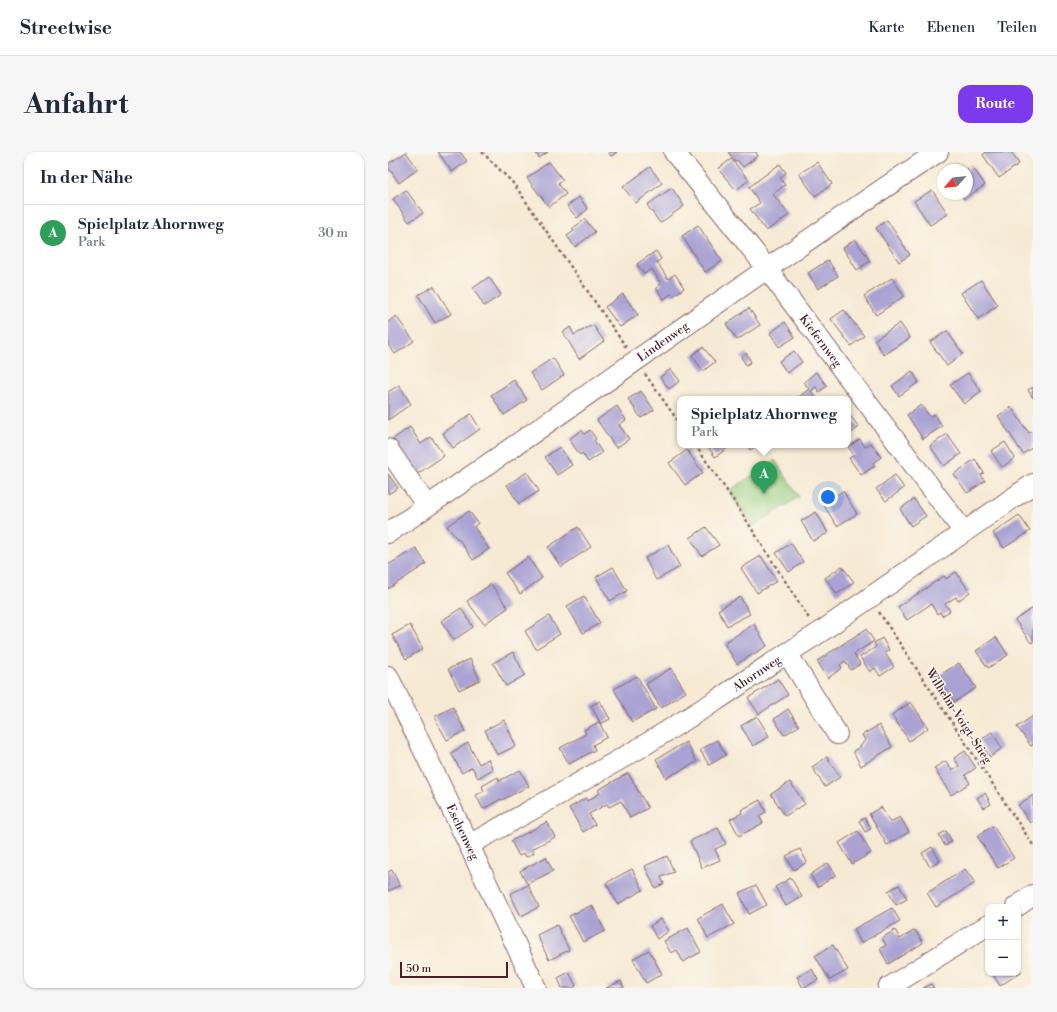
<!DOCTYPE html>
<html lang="de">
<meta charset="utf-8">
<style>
:root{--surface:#fff;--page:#f6f6f7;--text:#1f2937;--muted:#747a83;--line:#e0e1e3;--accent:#7c3aed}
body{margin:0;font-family:"Libre Bodoni",serif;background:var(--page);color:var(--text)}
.controls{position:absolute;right:12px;bottom:12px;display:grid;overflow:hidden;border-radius:8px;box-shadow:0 1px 3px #0004}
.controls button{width:36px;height:36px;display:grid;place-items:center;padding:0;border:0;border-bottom:1px solid var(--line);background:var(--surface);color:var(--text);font:20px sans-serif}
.compass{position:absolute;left:549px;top:12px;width:36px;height:36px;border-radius:50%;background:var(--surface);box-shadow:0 1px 3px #0004;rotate:243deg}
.scale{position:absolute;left:12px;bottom:10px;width:108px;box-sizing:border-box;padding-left:4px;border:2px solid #4a1f2b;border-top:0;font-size:11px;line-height:14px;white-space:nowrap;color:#4a1f2b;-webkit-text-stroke:3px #fbf7ec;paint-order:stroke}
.you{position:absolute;left:440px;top:345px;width:14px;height:14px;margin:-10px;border:3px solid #fff;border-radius:50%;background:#1a73e8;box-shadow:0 0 0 6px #1a73e833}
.badge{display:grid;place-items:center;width:26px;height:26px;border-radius:50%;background:var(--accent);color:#fff;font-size:13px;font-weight:700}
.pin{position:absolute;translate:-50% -33px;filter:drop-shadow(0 1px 2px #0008)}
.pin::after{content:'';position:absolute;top:21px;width:14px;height:12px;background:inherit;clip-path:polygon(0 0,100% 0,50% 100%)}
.popup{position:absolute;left:289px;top:244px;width:174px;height:52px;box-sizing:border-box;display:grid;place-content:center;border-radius:8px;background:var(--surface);filter:drop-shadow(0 1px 3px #0005);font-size:13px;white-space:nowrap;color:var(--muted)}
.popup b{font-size:15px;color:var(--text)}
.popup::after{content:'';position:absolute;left:50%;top:100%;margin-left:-8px;border:8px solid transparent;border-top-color:var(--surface)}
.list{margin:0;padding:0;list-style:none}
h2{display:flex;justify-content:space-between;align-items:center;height:52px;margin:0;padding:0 16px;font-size:17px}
h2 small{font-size:13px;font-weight:400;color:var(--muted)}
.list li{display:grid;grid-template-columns:26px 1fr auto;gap:12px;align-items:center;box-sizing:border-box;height:56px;padding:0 16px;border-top:1px solid var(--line)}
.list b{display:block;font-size:15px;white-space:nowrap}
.list p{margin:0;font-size:13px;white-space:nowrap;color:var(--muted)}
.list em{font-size:13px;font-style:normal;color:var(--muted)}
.map{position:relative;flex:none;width:645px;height:836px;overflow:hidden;border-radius:12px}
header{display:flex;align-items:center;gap:24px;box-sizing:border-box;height:56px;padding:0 20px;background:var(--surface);border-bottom:1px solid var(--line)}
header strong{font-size:19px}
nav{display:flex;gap:22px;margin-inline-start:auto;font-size:14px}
.intro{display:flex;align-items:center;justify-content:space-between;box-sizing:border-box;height:96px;padding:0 24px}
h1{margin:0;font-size:28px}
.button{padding:10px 18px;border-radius:12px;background:var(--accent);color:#fff;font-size:14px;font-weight:700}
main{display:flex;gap:24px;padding:0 24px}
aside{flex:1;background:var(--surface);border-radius:12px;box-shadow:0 1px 3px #0004}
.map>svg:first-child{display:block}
.green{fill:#94cd80;stroke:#6f7656}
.building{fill:#a9a2d3}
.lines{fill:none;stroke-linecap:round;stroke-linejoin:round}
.minor-casing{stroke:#866666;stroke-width:22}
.path{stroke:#866666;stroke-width:2.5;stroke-dasharray:3 3;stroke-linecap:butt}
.minor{stroke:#fff;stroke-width:20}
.labels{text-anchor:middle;stroke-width:3;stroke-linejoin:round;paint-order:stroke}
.street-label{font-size:12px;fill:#4a1f2b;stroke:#fbf7ec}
</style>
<header>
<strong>Streetwise</strong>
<nav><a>Karte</a><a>Ebenen</a><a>Teilen</a></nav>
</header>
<div class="intro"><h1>Anfahrt</h1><a class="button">Route</a></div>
<main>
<aside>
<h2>In der Nähe<small></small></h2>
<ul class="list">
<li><span class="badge" style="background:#2e9e5b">A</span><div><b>Spielplatz Ahornweg</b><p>Park</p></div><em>30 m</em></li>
</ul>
</aside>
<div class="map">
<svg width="645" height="836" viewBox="0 0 645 836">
<rect width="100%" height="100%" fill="#fbf7ec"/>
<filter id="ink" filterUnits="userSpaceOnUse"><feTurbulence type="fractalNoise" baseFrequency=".025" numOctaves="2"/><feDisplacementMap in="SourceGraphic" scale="8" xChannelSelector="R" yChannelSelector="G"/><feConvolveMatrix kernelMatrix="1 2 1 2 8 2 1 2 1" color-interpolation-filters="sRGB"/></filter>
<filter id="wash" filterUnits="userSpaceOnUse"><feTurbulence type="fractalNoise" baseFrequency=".012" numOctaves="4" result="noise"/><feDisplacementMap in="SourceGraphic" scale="16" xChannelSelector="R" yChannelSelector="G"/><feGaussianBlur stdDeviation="0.9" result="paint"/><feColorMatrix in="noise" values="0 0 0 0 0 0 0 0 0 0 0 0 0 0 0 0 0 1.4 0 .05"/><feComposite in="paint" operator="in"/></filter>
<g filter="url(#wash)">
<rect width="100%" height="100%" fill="#f6ead4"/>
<polygon class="green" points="387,308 411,345 364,375 341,339"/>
<g id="blocks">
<g class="building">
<polygon points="18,0 30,17 11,31 0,15 0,12"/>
<polygon points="50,0 72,0 79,9 64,20"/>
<polygon points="147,0 160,0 151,6"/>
<polygon points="220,0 229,0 223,4"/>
<polygon points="340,0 368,0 370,4 355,15 349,8 347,9"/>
<polygon points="598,0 623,0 631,12 611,26 595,3"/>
<polygon points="343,7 361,28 348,38 330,17"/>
<polygon points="161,10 175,28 170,31 178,42 161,55 139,26"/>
<polygon points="429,10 444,32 427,44 411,22"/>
<polygon points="392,12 398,21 392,26 397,33 385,42 401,63 378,79 362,57 372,51 361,35"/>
<polygon points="584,14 597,33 576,47 573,42 579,42 579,17"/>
<polygon points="262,15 274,31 248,51 235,35"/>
<polygon points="284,36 296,54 272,71 259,53"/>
<polygon points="18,38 35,61 21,70 5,47"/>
<polygon points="544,38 560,62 542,73 526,49"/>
<polygon points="191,45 200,57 189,66 179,54"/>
<polygon points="197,67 207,80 187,95 179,84 186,79 184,77"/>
<polygon points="499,68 522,103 511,110 488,76"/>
<polygon points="310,73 334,109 317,120 294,84"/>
<polygon points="467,87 482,109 469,118 455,96"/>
<polygon points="268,99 273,107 269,110 280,127 287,122 296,136 285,144 283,142 276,147 268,136 273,132 264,117 256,122 249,112"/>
<polygon points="440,108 450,124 430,137 420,121"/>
<polygon points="101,125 113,143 96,154 85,136"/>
<polygon points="504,126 516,144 488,163 476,144"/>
<polygon points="593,128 610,153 590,167 573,141"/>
<polygon points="46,134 63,162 47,171 30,143"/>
<polygon points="235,142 250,163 232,175 217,155"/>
<polygon points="361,156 372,173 349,188 338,172"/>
<polygon points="456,158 476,184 463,194 443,167"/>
<polygon points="8,164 26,189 7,202 0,193 0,170"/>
<polygon points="397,170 407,185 391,195 382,181"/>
<polygon points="512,171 522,186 496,203 486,188"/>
<polygon points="205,173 216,189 191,207 175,180 182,175 186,183"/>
<polygon points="559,179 575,202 559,214 542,190"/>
<polygon points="315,195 327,210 315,219 304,203"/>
<polygon points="406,199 414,210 399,221 391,209"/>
<polygon points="358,201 363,210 358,213 353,205"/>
<polygon points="165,206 176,223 154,238 142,221"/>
<polygon points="283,217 292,229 281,237 272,225"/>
<polygon points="524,219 531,230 511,244 504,234"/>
<polygon points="428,220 439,234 431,240 428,235 423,239 429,247 408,247 421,237 416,230"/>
<polygon points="580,221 593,239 576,252 562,233"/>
<polygon points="126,228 139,248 116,263 103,243"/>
<polygon points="11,233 23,252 0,268 0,240"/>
<polygon points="645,235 645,246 640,238"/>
<polygon points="253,239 266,258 253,266 240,247"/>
<polygon points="533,253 542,265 546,262 554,274 535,287 519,263"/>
<polygon points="229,254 238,268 231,273 241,287 228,296 209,268"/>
<polygon points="623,255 641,281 643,279 645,281 645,295 635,302 610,264"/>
<polygon points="460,261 471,275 460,284"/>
<polygon points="83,262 92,277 65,296 55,281"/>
<polygon points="22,275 33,292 43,285 56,304 29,322 5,287"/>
<polygon points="194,278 196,282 202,278 208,287 206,288 214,301 200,310 194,301 192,303 181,287"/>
<polygon points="559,282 573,302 556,314 542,294"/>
<polygon points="472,287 477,295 483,291 493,305 485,311 487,314 473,323 461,306 466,303 460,295"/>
<polygon points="617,290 627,306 614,315 603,299"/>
<polygon points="319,293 344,293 327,305"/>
<polygon points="359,293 370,293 362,298"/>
<polygon points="172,295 184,313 169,323 157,305"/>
<polygon points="299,298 315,321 297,333 281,311"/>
<polygon points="587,307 596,321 593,323 597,329 579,341 566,322"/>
<polygon points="139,320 151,339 131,352 119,333"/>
<polygon points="0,322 10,336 0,342"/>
<polygon points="507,323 516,336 498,349 488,337"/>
<polygon points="455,339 469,362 449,374 435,352"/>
<polygon points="526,347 538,364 523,374 512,357"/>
<polygon points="81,359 90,371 86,375 101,397 85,408 70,386 69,387 59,374"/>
<polygon points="428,360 440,381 425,389 413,369"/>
<polygon points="631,363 642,379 616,396 605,381"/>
<polygon points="190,375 203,395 173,415 160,395"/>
<polygon points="318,375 331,393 314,404 302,386"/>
<polygon points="403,391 415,410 401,420 388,401"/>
<polygon points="280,393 292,415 268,428 257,406"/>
<polygon points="28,396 38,412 0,437 0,413"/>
<polygon points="373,404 389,429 369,441 353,416"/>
<polygon points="140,405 154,426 132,442 117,421"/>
<polygon points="454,414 466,430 449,442 437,426"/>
<polygon points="225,415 239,439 222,449 208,425"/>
<polygon points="568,420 582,440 570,449 568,445 557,452 562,459 554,464 552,460 549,462 543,452 519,468 510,455 556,424 558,427"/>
<polygon points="103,432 120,456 96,472 79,449"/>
<polygon points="196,444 212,471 195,481 179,454"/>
<polygon points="352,445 362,462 339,474 330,458"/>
<polygon points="73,456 85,475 66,488 53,469"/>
<polygon points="645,456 645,490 643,491 627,468"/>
<polygon points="161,464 172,482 148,497 137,479"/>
<polygon points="366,472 379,494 349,512 336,491"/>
<polygon points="22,473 35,497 18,507 4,483"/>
<polygon points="478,477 486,489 466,502 472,512 463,518 457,509 452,513 454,516 440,526 429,509"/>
<polygon points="608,485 620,503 600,516 588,499"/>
<polygon points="494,486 501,498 497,501 506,515 492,524 487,516 482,520 472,505 488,495 486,491"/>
<polygon points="125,500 137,523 118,534 105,511"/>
<polygon points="82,507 92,528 71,538 60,517"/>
<polygon points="571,511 588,536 566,550 549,525"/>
<polygon points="283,516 298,540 273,556 258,532"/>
<polygon points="249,524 268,557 244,570 226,537"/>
<polygon points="390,527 400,543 371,562 360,546"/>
<polygon points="212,549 222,567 213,572 203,554"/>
<polygon points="523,550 540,576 521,589 504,563"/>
<polygon points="65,555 77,579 59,588 46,565"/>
<polygon points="400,557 411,574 396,583 386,567"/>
<polygon points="369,564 381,584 365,594 353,574"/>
<polygon points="645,564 645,593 643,594 629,575"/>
<polygon points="116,568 128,594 109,603 97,578"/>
<polygon points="211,570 219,585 205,593 207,598 181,612 172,596 198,582 196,578"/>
<polygon points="491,573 504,595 473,614 465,599 472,595 477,588 474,583"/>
<polygon points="604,580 614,596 602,605 591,589"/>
<polygon points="329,588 338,603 321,613 312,598"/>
<polygon points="298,590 309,610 278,626 268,607"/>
<polygon points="80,591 91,612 100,607 105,617 90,626 84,615 74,621 63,601"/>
<polygon points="577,599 588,616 577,623 582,631 563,643 546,616 558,609 564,618 571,614 566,606"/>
<polygon points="439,605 452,625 437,635 424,615"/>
<polygon points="132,618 141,634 114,648 113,647 95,657 88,643 96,639 94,634 110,625 111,629"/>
<polygon points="240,621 260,656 242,666 233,649 221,655 219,652 201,662 207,673 195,680 181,656 198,646 199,649 212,641 210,638"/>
<polygon points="402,630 417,652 397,664 383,642"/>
<polygon points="597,641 603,652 596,656 589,646"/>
<polygon points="645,643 645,669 642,671 630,653"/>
<polygon points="372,648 378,660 371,664 375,671 351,684 342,667 354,661 353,658"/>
<polygon points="493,655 502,670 512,665 521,680 499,693 481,662"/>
<polygon points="477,666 483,677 477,680 471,669"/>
<polygon points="159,670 167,685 144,697 146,701 138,705 136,701 131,704 123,689"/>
<polygon points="605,674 626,706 610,716 589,684"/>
<polygon points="330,676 338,692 327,697 332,708 314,716 302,689"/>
<polygon points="470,679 483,701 464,712 451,691"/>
<polygon points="558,679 564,689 557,694 551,683"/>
<polygon points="544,695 552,709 542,715 534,701"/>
<polygon points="412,697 419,710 406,718 398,704"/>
<polygon points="279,704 286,720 273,725 276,732 267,736 257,714"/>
<polygon points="158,705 165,719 139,732 132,719"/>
<polygon points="440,711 448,723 430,735 422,723"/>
<polygon points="244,717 255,738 230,752 218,731"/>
<polygon points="577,717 587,731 548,755 539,741"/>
<polygon points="4,718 12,734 0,739 0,720"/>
<polygon points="403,726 414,745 398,754 387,735"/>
<polygon points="140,733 151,755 133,764 122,742"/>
<polygon points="368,733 379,753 361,762 351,741"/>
<polygon points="511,733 519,747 508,753 500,739"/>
<polygon points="335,752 346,772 320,786 310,766"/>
<polygon points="204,753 217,779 195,790 181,764"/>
<polygon points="504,756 512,769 473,791 466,777"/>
<polygon points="273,767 281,779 269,787 262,774"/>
<polygon points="169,773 181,798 161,808 149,783"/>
<polygon points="300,776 313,800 295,810 289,798 283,801 276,789"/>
<polygon points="507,778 512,787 527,778 535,791 500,812 492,797 498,793 494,786"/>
<polygon points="445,793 460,818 442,828 427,804"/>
<polygon points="261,798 274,822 258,831 245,807"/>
<polygon points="630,815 633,820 612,834 604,821 630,821"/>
<polygon points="424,817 430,828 415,836 409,825"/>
<polygon points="181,820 188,834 185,836 174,836 170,826"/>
<polygon points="233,829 236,836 218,836"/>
<polygon points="543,832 546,836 535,836"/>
</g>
</g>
</g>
<g filter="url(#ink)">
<use href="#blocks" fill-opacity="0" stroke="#866666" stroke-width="1"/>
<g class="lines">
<g class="minor-casing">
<g id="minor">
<path id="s1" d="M 286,0 L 367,101 L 576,380"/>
<polyline points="0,297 39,354"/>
<path id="s2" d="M 0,381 C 185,256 364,123 550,0"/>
<polyline points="399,501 449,582"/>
<path id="s3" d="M 0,524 L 81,693 L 148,836"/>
<path id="s4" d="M 81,693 L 163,647 L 250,597 L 329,548 L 381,513 L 431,481 L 645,332"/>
<polyline points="628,755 645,743"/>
<polyline points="500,836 600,773"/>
</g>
</g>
<g class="path">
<polyline points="94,0 126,32 238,195"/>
<polyline points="257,222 292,272"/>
<polyline points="307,293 344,346 422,468"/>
<polyline points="491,460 645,693"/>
</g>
<use href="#minor" class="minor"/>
</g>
</g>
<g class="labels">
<g class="street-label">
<text dy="4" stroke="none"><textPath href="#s1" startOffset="239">Kiefernweg</textPath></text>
<text dy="4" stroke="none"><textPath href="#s2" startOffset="335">Lindenweg</textPath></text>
<text dy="4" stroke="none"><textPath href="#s4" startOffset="335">Ahornweg</textPath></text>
<text transform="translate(571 564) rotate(57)" y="4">Wilhelm-Voigt-Stieg</text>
<text dy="4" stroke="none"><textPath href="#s3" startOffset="173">Eschenweg</textPath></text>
</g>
</g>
</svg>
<div class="controls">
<button>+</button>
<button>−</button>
</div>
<svg class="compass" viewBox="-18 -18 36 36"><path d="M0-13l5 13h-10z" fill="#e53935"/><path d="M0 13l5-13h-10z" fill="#747a83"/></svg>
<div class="scale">50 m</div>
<div class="you"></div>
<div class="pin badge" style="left:376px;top:342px;background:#2e9e5b">A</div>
<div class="popup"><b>Spielplatz Ahornweg</b>Park</div>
</div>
</main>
